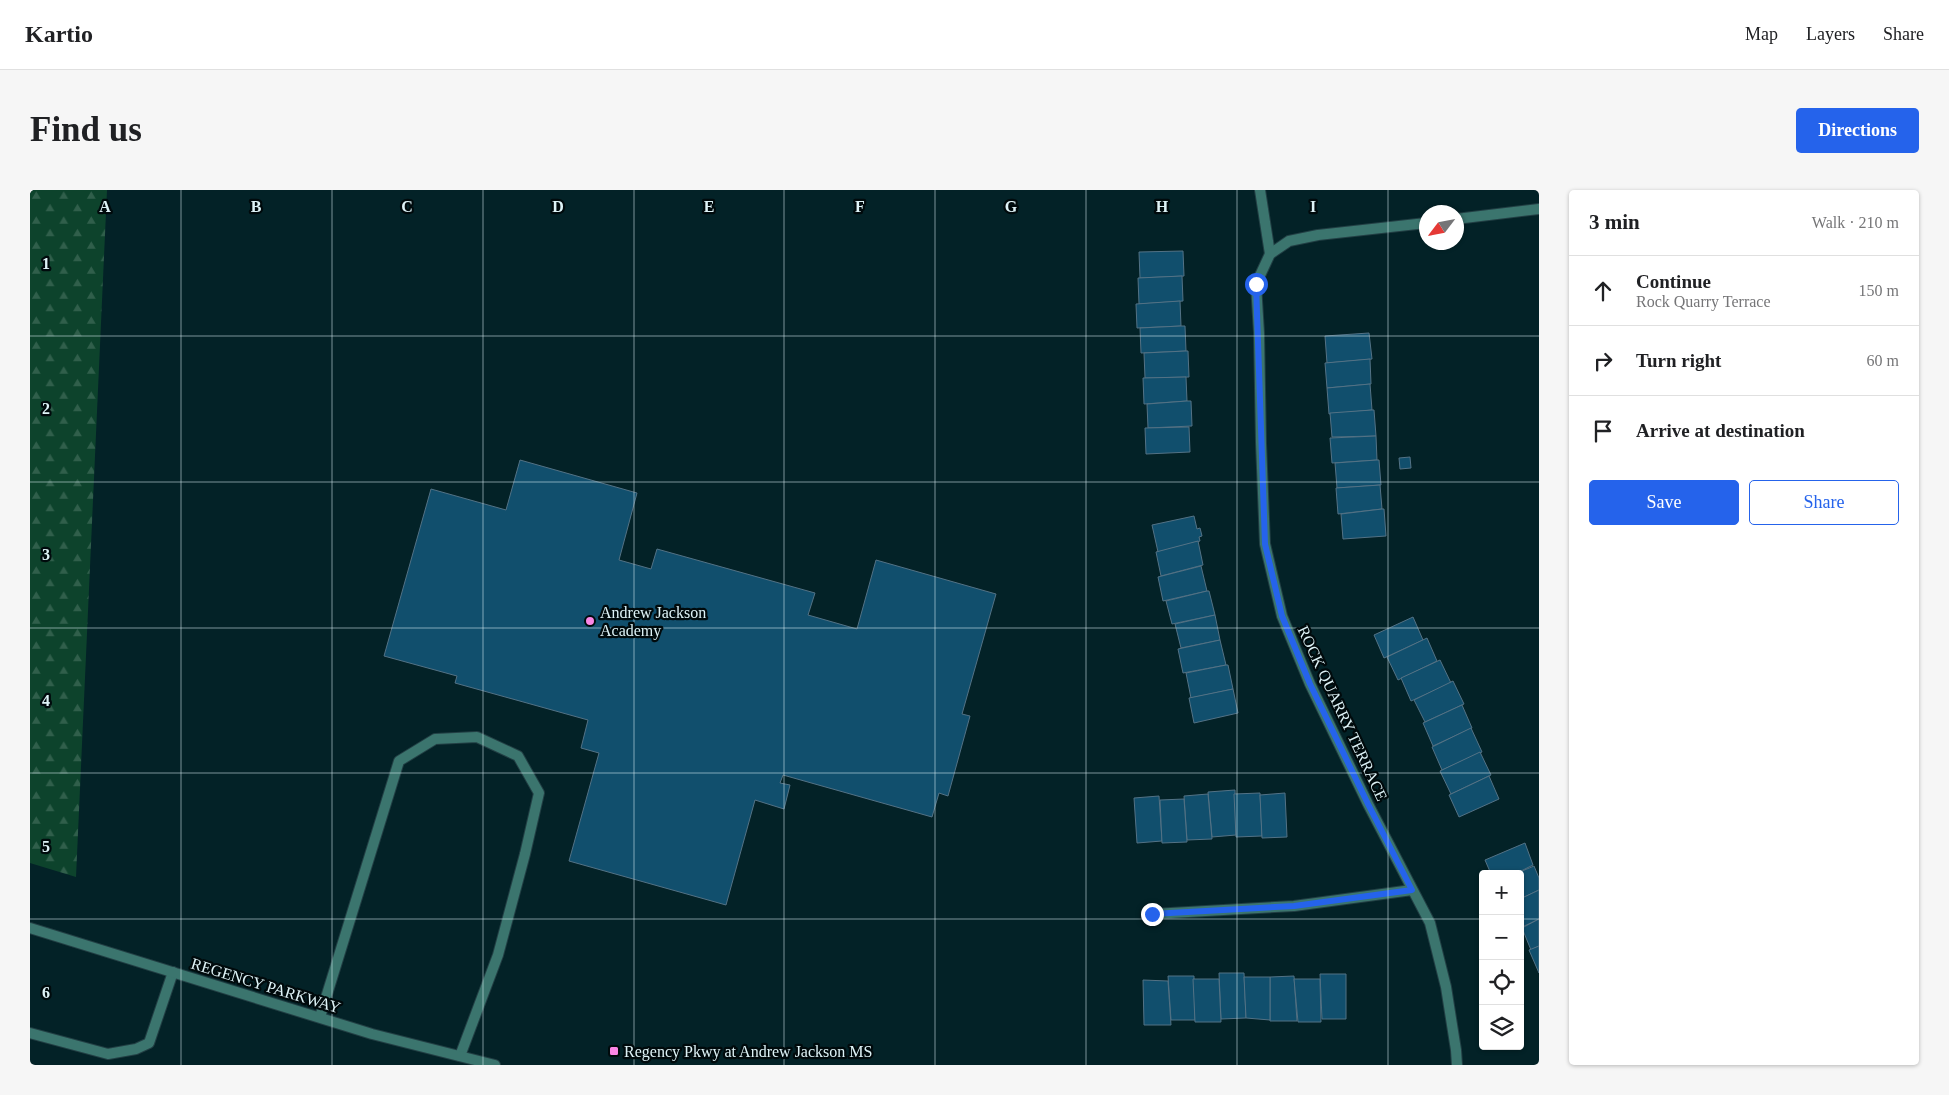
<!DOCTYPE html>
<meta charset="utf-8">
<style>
:root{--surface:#fff;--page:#f6f6f6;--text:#202124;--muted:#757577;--line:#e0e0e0;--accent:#2563eb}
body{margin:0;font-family:"Times New Roman",serif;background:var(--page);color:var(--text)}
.controls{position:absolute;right:15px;bottom:15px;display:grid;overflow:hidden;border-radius:5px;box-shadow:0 1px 4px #0004}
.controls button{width:45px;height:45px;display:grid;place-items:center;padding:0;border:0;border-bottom:1px solid var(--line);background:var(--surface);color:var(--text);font:25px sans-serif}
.compass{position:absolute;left:1389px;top:15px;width:45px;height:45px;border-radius:50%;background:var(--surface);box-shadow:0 1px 4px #0004;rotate:238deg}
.stop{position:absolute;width:15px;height:15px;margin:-11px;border:4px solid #2563eb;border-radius:50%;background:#fff}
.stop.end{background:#2563eb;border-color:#fff;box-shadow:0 1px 5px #0008}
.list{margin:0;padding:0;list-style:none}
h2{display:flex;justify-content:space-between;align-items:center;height:65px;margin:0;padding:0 20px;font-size:21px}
h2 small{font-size:16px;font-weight:400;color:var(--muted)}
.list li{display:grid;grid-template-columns:32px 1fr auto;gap:15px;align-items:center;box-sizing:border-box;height:70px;padding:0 20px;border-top:1px solid var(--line)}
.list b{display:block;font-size:19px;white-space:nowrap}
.list p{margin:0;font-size:16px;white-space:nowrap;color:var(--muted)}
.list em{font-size:16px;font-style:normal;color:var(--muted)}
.actions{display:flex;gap:10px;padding:15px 20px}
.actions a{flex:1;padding:11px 0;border:1px solid var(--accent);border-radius:5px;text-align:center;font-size:18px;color:var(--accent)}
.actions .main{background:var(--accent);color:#fff}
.icon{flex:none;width:28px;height:28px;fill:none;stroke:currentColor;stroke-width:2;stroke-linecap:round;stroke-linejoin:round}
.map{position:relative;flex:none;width:1509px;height:875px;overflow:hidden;border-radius:5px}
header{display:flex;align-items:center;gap:30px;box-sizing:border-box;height:70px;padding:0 25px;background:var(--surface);border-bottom:1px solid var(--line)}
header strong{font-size:24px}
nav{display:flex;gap:28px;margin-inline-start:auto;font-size:18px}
.intro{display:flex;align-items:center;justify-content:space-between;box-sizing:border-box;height:120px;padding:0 30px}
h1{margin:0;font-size:35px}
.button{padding:12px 22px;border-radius:5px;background:var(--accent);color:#fff;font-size:18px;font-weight:700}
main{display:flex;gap:30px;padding:0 30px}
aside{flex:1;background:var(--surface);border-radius:5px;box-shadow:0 1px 4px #0004}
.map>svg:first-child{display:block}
.forest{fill:url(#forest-firs)}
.building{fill:#114f6d;stroke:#537285}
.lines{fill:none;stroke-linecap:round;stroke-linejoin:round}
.service-casing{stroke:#223f44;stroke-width:12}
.minor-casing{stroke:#223f44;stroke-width:12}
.tertiary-casing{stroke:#223f44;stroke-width:12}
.service{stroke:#3b756e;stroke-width:10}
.minor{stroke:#3b756e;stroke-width:10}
.tertiary{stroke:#3b756e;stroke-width:10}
.route{stroke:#2563eb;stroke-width:6}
.grid{fill:none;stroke:#def3f7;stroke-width:1;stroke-opacity:0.55}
.poi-dot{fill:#fb86e5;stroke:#000a0c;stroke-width:2}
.labels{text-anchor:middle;stroke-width:4.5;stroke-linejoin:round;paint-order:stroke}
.poi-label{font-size:16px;fill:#def3f7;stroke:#000a0c;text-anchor:start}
.street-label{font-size:16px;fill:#def3f7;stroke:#000a0c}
.grid-label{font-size:16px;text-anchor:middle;font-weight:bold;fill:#def3f7;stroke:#000a0c;stroke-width:4.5;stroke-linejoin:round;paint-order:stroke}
</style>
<header>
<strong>Kartio</strong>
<nav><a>Map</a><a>Layers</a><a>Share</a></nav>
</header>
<div class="intro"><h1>Find us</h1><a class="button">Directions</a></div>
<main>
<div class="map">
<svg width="1509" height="875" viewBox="0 0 1509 875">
<defs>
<pattern id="forest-firs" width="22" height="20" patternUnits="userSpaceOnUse" patternTransform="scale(1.25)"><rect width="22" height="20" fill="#0d432c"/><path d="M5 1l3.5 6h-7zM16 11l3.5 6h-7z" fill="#305f4b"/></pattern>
</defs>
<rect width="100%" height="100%" fill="#032227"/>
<polygon class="forest" points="0,0 77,0 46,687 0,673"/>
<g class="building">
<polygon points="1153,61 1154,86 1110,88 1109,62"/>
<polygon points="1152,86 1153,111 1109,114 1108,88"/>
<polygon points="1150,111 1151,136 1107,138 1106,114"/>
<polygon points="1151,136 1155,136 1156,161 1111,163 1110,138"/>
<polygon points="1339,143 1342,169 1297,173 1295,146"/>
<polygon points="1156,161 1158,161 1159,187 1115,188 1114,163"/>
<polygon points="1340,169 1341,194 1297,198 1295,173"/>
<polygon points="1156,187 1157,211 1114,214 1113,188"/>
<polygon points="1340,194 1342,220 1299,224 1297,198"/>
<polygon points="1157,211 1161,211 1162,236 1118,238 1117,214"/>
<polygon points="1342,220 1344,220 1346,246 1302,247 1300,223"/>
<polygon points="1159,237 1160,262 1116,264 1115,238"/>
<polygon points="1346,246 1347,270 1302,273 1300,248"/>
<polygon points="1380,267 1381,278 1370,279 1369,268"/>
<polygon points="490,270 607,303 589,370 621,379 627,359 785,403 778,425 827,439 846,370 966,404 932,524 940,526 918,606 909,603 902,627 753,585 750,593 760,595 754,619 725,610 696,715 539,671 569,563 551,558 558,530 425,493 427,486 354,466 401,299 476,320"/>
<polygon points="1347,270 1349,270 1351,295 1307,298 1305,273"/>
<polygon points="1350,295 1352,319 1308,324 1306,298"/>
<polygon points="1352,319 1354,319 1356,346 1313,349 1311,324"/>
<polygon points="1164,326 1167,339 1170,338 1172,346 1169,347 1170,351 1128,362 1122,335"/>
<polygon points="1168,351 1173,375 1131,386 1126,362"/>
<polygon points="1171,376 1177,401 1133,411 1128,387"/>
<polygon points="1177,401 1179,401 1185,425 1142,434 1136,411"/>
<polygon points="1185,425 1190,450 1151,458 1145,434"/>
<polygon points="1383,427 1393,450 1354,468 1344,445"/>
<polygon points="1397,448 1407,471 1368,490 1357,467"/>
<polygon points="1190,450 1196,475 1153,483 1148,459"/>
<polygon points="1410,470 1421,493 1381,511 1371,488"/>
<polygon points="1196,475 1198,475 1203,499 1161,508 1156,483"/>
<polygon points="1423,491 1434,514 1395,532 1384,510"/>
<polygon points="1203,499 1208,523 1164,533 1159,508"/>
<polygon points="1432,515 1442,538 1403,556 1393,533"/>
<polygon points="1441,538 1452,562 1412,580 1402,557"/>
<polygon points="1450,562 1461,585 1421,604 1410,581"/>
<polygon points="1459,586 1469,609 1429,627 1419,605"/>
<polygon points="1205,600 1206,645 1182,647 1178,602"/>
<polygon points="1230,603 1232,646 1206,647 1204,604"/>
<polygon points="1255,603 1257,647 1232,648 1230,605"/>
<polygon points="1178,604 1182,649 1157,650 1154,606"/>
<polygon points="1129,606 1132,651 1107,653 1104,608"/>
<polygon points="1154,609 1157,652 1132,653 1130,610"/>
<polygon points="1495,653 1503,675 1485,684 1461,684 1455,670"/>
<polygon points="1504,676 1509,688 1509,700 1490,709 1490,684 1485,684"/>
<polygon points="1509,700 1509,729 1490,738 1490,709"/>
<polygon points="1509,729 1509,756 1501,760 1492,738"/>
<polygon points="1509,756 1509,783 1499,760"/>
<polygon points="1189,783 1214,783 1216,828 1191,829"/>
<polygon points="1290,784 1316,784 1316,829 1292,829"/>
<polygon points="1138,786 1164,786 1165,830 1141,830"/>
<polygon points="1264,786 1267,831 1240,831 1240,787"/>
<polygon points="1214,787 1240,787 1240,830 1216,828"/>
<polygon points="1163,789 1189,789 1191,832 1165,832"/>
<polygon points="1264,789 1290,789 1291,832 1268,832"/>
<polygon points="1113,790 1138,791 1141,835 1114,835"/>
</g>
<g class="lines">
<g class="service-casing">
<g id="service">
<polyline points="1230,0 1240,64"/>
<polyline points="1123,724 1264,716 1382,700"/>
<polyline points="290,827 369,571 405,549 447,547 488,566 509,603 495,664 468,765 430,866"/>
<polyline points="0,843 78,864 106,859 119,853 143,782"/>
</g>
</g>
<g class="minor-casing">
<g id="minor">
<polyline points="1426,29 1509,19"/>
<polyline points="1396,33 1288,45 1259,51 1240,64 1226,94 1229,143 1231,253 1235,354 1252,426 1280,494 1338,614 1400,733 1416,797 1426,860 1427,875"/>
</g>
</g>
<g class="tertiary-casing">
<polyline id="tertiary" points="0,738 342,844 465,875"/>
</g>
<use href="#service" class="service"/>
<use href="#minor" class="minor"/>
<use href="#tertiary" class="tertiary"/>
</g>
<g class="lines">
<polyline class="route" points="1122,724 1264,716 1382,700 1338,614 1280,494 1252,426 1235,354 1226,94"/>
</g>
<path class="grid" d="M 151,0 L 151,875M 302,0 L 302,875M 453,0 L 453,875M 604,0 L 604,875M 754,0 L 754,875M 905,0 L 905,875M 1056,0 L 1056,875M 1207,0 L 1207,875M 1358,0 L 1358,875M 0,146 L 1509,146M 0,292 L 1509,292M 0,438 L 1509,438M 0,583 L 1509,583M 0,729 L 1453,729M 1490,729 L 1509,729"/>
<g class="poi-dot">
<circle cx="560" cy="431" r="5"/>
<rect x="579" y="856" width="10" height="10" rx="2.5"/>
</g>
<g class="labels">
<g class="poi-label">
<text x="570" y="428">Andrew Jackson<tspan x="570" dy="18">Academy</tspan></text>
<text x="594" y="867">Regency Pkwy at Andrew Jackson MS</text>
</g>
<g class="street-label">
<text transform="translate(1313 523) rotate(65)" y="6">ROCK QUARRY TERRACE</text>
<text transform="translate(236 795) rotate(17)" y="6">REGENCY PARKWAY</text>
</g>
</g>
<g class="grid-label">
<text x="75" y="22">A</text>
<text x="226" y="22">B</text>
<text x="377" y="22">C</text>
<text x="528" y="22">D</text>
<text x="679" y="22">E</text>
<text x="830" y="22">F</text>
<text x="981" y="22">G</text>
<text x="1132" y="22">H</text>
<text x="1283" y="22">I</text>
<text x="16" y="79">1</text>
<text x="16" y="224">2</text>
<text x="16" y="370">3</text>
<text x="16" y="516">4</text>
<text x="16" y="662">5</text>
<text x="16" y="808">6</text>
</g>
</svg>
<div class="controls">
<button>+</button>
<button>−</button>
<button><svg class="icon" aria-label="locate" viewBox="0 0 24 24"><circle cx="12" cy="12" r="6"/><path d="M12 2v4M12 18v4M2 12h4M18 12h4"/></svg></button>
<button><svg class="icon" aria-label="layers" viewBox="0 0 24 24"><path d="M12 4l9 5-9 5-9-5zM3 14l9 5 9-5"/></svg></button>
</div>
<svg class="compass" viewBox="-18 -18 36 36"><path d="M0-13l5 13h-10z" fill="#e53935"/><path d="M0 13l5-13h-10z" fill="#757577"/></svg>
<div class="stop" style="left:1226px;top:94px"></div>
<div class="stop end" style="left:1122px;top:724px"></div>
</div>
<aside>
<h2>3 min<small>Walk · 210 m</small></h2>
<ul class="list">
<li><svg class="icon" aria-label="ahead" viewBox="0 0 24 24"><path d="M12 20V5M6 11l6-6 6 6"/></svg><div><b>Continue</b><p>Rock Quarry Terrace</p></div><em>150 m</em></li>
<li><svg class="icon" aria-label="right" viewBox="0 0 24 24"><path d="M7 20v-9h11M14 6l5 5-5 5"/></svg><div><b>Turn right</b></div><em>60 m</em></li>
<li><svg class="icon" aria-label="arrive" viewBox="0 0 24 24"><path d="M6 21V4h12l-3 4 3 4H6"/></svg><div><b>Arrive at destination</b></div></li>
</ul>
<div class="actions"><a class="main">Save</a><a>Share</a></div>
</aside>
</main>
